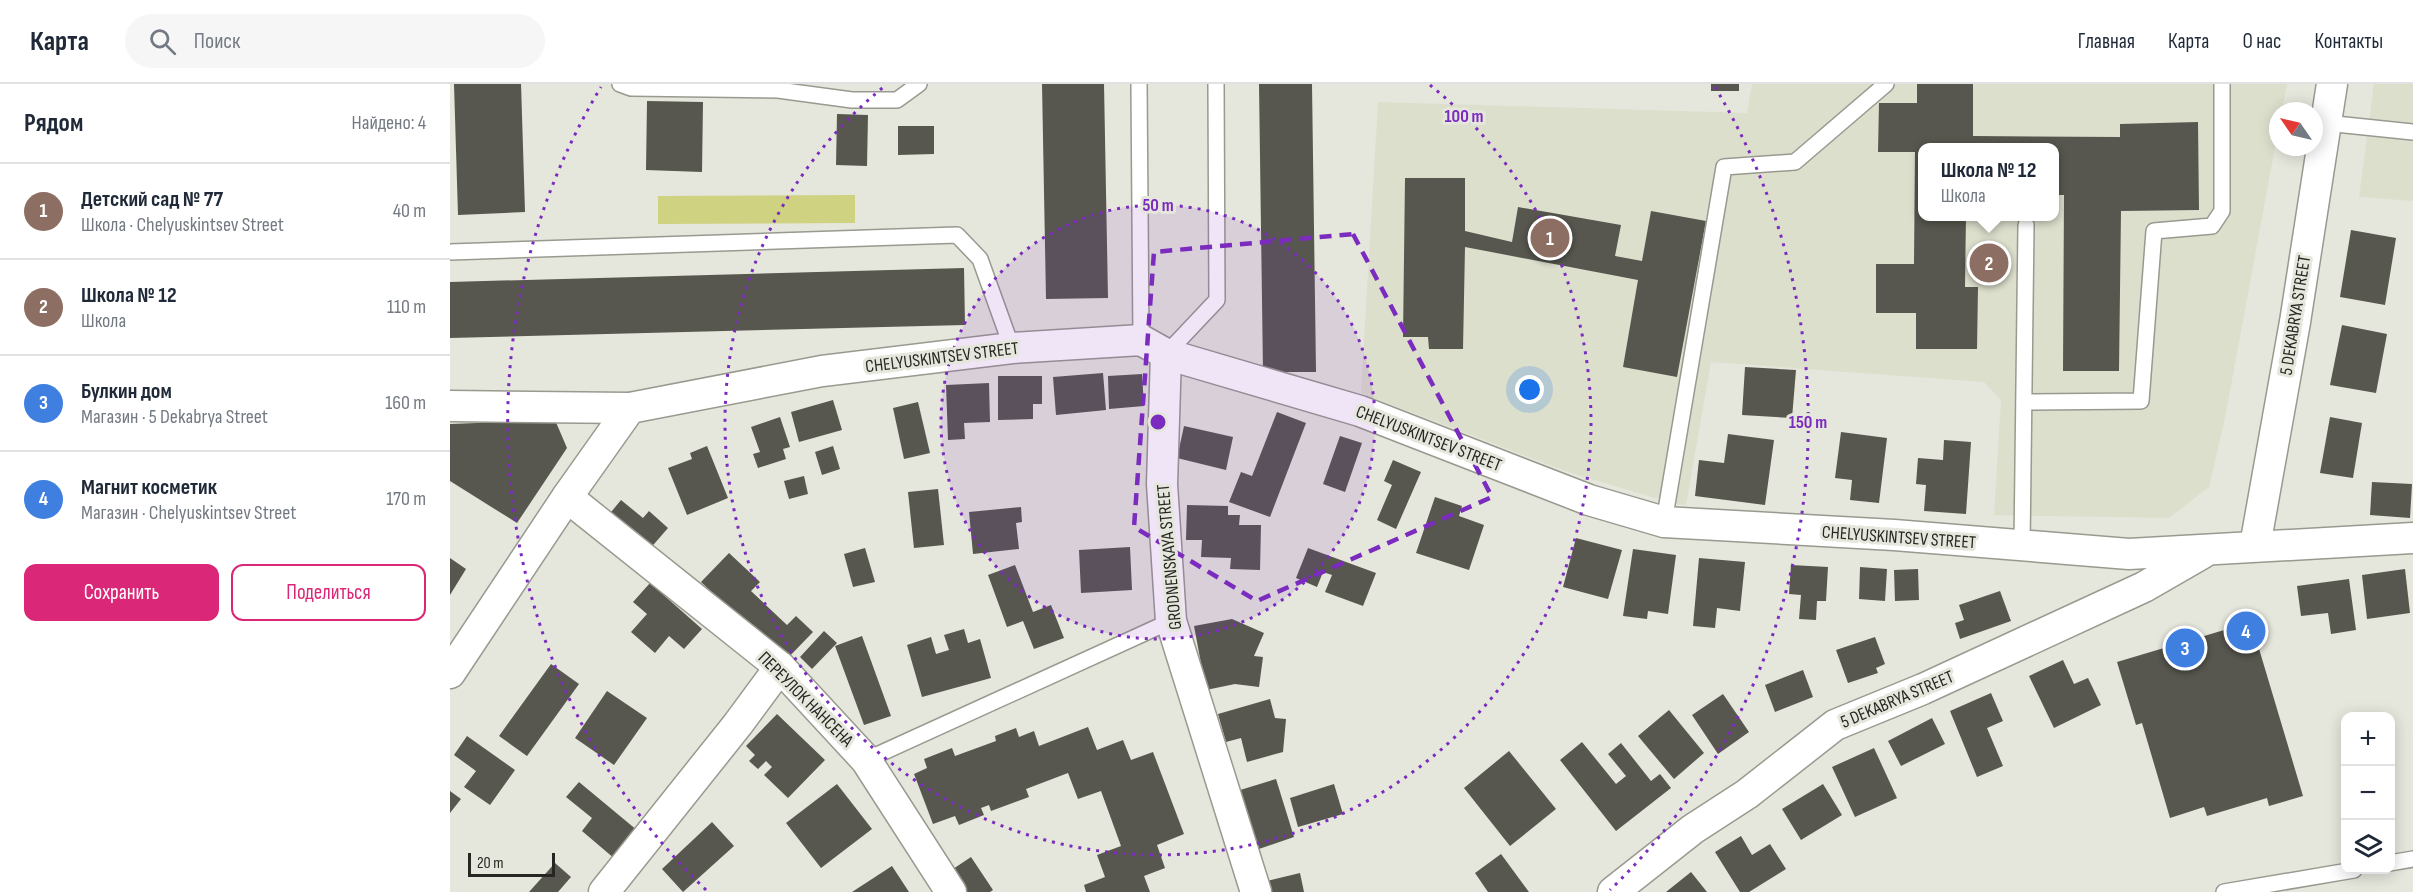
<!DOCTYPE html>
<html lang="ru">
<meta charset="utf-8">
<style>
:root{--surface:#fff;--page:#f6f6f7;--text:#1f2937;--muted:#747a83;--line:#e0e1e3;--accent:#db2777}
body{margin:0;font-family:"Sofia Sans Condensed",sans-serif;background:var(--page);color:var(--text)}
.controls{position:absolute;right:18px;bottom:18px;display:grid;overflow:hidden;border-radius:12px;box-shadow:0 3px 15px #0003}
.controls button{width:54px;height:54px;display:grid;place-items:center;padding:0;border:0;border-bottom:2px solid var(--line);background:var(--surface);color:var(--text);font:30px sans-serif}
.compass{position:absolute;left:1819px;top:18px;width:54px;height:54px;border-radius:50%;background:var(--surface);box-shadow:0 3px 15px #0003;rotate:304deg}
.scale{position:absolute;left:18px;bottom:15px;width:87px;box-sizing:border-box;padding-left:6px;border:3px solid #262623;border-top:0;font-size:16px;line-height:21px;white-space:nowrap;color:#262623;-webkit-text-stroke:4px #e5e6dc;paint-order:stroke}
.you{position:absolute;left:1080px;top:306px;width:21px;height:21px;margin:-15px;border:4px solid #fff;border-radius:50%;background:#1a73e8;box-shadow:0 0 0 9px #1a73e833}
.badge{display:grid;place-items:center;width:39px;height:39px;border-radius:50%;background:var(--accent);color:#fff;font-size:20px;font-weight:700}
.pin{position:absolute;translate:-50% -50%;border:3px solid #fff;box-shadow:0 2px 6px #0006}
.popup{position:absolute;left:1468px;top:59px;width:141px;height:78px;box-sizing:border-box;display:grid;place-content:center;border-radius:12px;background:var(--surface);filter:drop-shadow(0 2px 4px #0005);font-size:20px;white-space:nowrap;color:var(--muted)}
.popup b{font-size:22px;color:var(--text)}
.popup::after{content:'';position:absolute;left:50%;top:100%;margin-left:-12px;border:12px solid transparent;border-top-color:var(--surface)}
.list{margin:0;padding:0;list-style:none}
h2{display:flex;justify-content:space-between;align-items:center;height:78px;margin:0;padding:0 24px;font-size:26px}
h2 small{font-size:20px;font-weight:400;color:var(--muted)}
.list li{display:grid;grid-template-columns:39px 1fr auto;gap:18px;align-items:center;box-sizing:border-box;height:96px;padding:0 24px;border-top:2px solid var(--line)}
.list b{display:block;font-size:22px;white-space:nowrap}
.list p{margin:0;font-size:20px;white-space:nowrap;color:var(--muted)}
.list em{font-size:20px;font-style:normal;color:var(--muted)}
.actions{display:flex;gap:12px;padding:18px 24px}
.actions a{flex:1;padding:14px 0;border:2px solid var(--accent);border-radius:12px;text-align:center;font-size:21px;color:var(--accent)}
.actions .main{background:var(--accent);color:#fff}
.icon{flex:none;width:33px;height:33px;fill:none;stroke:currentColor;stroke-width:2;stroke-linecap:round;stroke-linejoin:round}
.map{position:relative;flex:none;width:1963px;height:808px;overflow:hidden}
header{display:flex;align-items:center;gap:36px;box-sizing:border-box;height:84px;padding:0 30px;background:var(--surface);border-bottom:2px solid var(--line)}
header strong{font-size:28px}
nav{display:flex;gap:33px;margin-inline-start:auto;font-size:21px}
.search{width:420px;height:54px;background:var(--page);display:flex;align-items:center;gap:15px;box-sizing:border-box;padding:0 21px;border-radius:33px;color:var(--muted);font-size:22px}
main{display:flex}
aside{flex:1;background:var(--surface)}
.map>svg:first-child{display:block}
.built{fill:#dddfcd;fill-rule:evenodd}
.green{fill:#ced281}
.building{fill:#57574f}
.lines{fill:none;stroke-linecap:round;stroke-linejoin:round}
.service-casing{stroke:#999990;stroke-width:18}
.minor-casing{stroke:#999990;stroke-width:33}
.service{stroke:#fff;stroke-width:15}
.minor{stroke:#fff;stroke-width:30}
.marked{fill:none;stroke:#7b2cbf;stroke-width:4.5;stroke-dasharray:12 8;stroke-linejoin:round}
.ring{fill:none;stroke:#7b2cbf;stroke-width:3;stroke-dasharray:3 6}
.labels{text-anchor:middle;stroke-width:6;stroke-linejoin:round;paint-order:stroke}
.street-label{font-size:18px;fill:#262623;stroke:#e5e6dc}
.centre{fill:#7b2cbf;stroke:#e5e6dc;stroke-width:3}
.ring-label{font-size:18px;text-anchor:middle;font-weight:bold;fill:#7b2cbf;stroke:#e5e6dc;stroke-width:6;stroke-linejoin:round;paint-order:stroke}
</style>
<header>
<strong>Карта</strong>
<div class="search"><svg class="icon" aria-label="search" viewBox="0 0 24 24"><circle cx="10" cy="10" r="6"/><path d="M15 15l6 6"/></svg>Поиск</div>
<nav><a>Главная</a><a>Карта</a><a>О нас</a><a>Контакты</a></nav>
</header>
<main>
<aside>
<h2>Рядом<small>Найдено: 4</small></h2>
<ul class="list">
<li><span class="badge" style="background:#8d6e63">1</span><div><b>Детский сад № 77</b><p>Школа · Chelyuskintsev Street</p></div><em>40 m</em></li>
<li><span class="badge" style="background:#8d6e63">2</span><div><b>Школа № 12</b><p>Школа</p></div><em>110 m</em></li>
<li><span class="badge" style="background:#3f7fe0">3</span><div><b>Булкин дом</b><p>Магазин · 5 Dekabrya Street</p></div><em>160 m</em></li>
<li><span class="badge" style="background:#3f7fe0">4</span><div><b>Магнит косметик</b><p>Магазин · Chelyuskintsev Street</p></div><em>170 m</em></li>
</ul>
<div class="actions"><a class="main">Сохранить</a><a>Поделиться</a></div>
</aside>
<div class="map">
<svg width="1963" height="808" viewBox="0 0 1963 808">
<rect width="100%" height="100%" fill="#e5e6dc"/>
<g class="built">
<path d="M 1302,0 L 1837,0 L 1832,27 L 1828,27 L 1828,47 L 1775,334 L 1759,403 L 1719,434 L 1544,431 L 1551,316 L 1534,298 L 1261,278 L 1236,421 L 1225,420 L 1115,387 L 911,309 L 928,18 L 1297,29 ZM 1473,63 L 1605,63 L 1605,132 L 1473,132 Z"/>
<polygon points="1924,0 1963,0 1963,117 1909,113"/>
</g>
<polygon class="green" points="405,111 405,139 208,140 208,112"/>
<g class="building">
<polygon points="4,0 71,0 75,128 8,131"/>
<polygon points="592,0 654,0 658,214 596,215"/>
<polygon points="809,0 862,0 866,288 813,288"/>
<rect x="1261" y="0" width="28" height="7"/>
<polygon points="1467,0 1523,0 1523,52 1670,53 1670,40 1748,38 1749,126 1671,127 1669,287 1613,287 1614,111 1605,111 1605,63 1473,63 1473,132 1516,132 1515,203 1528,203 1527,265 1466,265 1466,229 1426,229 1426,180 1464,180 1465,68 1428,68 1429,19 1467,19"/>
<polygon points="197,17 253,18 252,88 196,86"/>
<polygon points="387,30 418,31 417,82 386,81"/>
<polygon points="448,42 484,42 484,70 448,71"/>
<polygon points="955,94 1015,94 1015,147 1062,158 1068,123 1171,141 1165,172 1192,177 1201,127 1256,137 1227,293 1173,283 1188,196 1015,163 1013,265 979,265 978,253 953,253"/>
<polygon points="1901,146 1946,154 1935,221 1890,213"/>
<polygon points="514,184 515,241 0,254 0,198"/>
<polygon points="1892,241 1937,250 1926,309 1880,301"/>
<polygon points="1295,283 1346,286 1342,334 1292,331"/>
<polygon points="653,289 656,326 606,331 603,293"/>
<polygon points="692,290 694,322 659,325 658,292"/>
<polygon points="548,292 592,292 592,320 583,320 583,335 548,336"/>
<polygon points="539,299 540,338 514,339 515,355 498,356 496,301"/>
<polygon points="383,316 392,346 349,358 341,328"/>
<polygon points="468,318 480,369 454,375 443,324"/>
<polygon points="827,328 856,339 820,433 779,418 791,388 802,392"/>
<polygon points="330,333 340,363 333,365 336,375 308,384 303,370 310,368 301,343"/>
<polygon points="1880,333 1912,339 1903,394 1870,389"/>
<polygon points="105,336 117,364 67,439 0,397 0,340"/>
<polygon points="734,342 783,353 776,386 727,374"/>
<polygon points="1391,348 1437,354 1429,419 1400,416 1402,396 1385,394"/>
<polygon points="1278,350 1324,356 1315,421 1245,412 1249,376 1274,379"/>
<polygon points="890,352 912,359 895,408 873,400"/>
<polygon points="1494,356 1521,358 1516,430 1474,427 1476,401 1466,400 1468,374 1493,376"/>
<polygon points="257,362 278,414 237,431 218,384 242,375 240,369"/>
<polygon points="383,362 390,385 372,391 365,368"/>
<polygon points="943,376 971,388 946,445 927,436 942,401 934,397"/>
<polygon points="354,392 358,410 339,415 334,397"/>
<polygon points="1922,398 1962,400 1960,434 1920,431"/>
<polygon points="488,405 494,461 464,464 458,408"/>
<polygon points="985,413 1012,422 1009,432 1034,441 1019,486 966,469"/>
<polygon points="171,416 193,434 199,427 218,444 198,467 157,433"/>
<polygon points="737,421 778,422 778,431 790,431 789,441 811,441 810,486 780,485 781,474 751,473 752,456 736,456"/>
<polygon points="571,423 572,438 566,439 569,465 523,470 519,428"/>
<polygon points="1126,454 1172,466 1158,515 1113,503"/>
<polygon points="680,463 682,506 631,509 629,466"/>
<polygon points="415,464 425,498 403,503 394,470"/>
<polygon points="858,464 926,489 913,522 875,508 882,491 873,488 867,503 846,494"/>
<polygon points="1183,465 1226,471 1218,530 1198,527 1197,535 1173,532"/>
<polygon points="279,469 310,498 301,507 337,541 346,532 363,548 335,577 251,498"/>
<polygon points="0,474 16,485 0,511"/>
<polygon points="1249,474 1295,478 1290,527 1267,524 1265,544 1243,542"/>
<polygon points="565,481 583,528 601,521 614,554 584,565 573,537 557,543 538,491"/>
<polygon points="1341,481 1378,483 1376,517 1367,517 1366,536 1349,535 1351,511 1339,510"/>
<polygon points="1410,483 1437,485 1435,517 1409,515"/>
<polygon points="1468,485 1469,516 1445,517 1444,486"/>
<polygon points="1955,485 1960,529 1917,535 1912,491"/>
<polygon points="1899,495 1906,546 1881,550 1878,529 1851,532 1847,502"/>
<polygon points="200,499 252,545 234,565 219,552 205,569 181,548 197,530 183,518"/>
<polygon points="1550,507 1561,537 1510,555 1505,539 1514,536 1509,521"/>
<polygon points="782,535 814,549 804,572 813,573 809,603 785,600 756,606 744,542"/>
<polygon points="1801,538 1853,712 1819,722 1817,714 1757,732 1754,723 1720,734 1692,639 1686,641 1667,578"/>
<polygon points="514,545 518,559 530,555 541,594 472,613 457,561 481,553 486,570 499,566 494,551"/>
<polygon points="374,547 387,559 362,585 350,573"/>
<polygon points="412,552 441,632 414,641 385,562"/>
<polygon points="1425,553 1435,580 1426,584 1428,589 1398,599 1386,566"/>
<polygon points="1613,576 1624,600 1638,594 1651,621 1604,644 1579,592"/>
<polygon points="101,580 129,600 77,672 49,652"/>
<polygon points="1353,586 1363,613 1325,628 1315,601"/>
<polygon points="157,607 197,634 164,681 125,654"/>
<polygon points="1541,609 1553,637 1537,644 1553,682 1527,693 1500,627"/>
<polygon points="1273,610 1299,648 1268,670 1242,631"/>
<polygon points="820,615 825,634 836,635 833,668 797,678 791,654 776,658 768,630"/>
<polygon points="1219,626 1254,669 1224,695 1188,652"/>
<polygon points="327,630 375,676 338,714 314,691 322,683 316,677 308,685 299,677 305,671 296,662"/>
<polygon points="1482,634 1495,660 1451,682 1438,657"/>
<polygon points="638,643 647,666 673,656 681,676 703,668 734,750 707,761 715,784 694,792 700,808 636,808 634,801 655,793 647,771 671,762 651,707 628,715 618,689 576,705 579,713 541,727 539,721 531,724 534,731 509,741 505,732 483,740 464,690 477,684 474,675 502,664 505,672 546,657 545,652 566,644 569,653 584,647 589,662"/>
<polygon points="17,652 65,686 40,721 14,703 26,687 4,671"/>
<polygon points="1132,658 1166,700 1176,692 1158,670 1171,659 1201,697 1210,690 1221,704 1166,747 1110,676"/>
<polygon points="1424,664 1447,714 1405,733 1382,683"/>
<polygon points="1059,667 1106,725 1060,762 1014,704"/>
<polygon points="826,695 844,753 806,766 787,707"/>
<polygon points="129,698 188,747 165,775 132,747 142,734 116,713"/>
<polygon points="387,700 422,745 371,784 336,739"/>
<polygon points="884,700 893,730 848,743 840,714"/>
<polygon points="1373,700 1392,731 1351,756 1332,725"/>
<polygon points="0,707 11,715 0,729"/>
<polygon points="262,738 284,762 233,808 212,785"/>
<polygon points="1291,752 1302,771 1320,760 1336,785 1299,808 1290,808 1265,768"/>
<polygon points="1051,770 1079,808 1038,808 1025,789"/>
<polygon points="521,773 543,806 540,808 509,808 497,789"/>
<polygon points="105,779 121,793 108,808 79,808"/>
<polygon points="442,782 459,808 402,808"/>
<polygon points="1241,788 1257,808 1216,808"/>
<polygon points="850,789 854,808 815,808 813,798"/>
</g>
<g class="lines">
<g class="service-casing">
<g id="service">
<polyline points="170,0 181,4 328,6 402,16 447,16 469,0"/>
<polyline points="689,0 691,256"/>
<polyline points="1876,39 1963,48"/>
<polyline points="0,168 507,151 530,175 562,264"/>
<polyline points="716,270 767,216 766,0"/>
<polyline points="1574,318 1691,317 1704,147 1762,142 1772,127 1772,0"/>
<polyline points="1214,438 1274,83 1345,78 1436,0"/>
<polyline points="1572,462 1576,141"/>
<polyline points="416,676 721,537"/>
<polyline points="1940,779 1963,775"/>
<polyline points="1774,808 1904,786"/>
</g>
</g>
<g class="minor-casing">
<g id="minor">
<polyline points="716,270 712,400 721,537 806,808"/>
<polyline points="0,322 180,324 372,287 562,264 691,256 716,270 910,327 1139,416 1214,438 1444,451 1679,470 1963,454"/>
<polyline points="117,413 330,583 416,676 501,808"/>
<polyline points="1805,462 1845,238 1882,0"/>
<polyline points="0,589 117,413 180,324"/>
<polyline points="154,808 288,640 330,583"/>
<polyline points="1163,808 1243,745 1297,710 1385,641 1473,605 1694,503 1753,469"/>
</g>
</g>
<use href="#service" class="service"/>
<use href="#minor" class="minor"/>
</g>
<path class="marked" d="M 903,150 L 1042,413 L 807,517 L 684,443 L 704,168 Z"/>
<circle cx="708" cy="338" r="217" fill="#7b2cbf" fill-opacity=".12"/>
<g class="ring">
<circle cx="708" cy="338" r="217"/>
<path d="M980 1A433 433 0 1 1 436 1"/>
<path d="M256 806A650 650 0 0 1 151 3M1265 3A650 650 0 0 1 1160 806"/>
</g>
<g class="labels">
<g class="street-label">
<text transform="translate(1845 231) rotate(-81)" y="6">5 DEKABRYA STREET</text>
<text transform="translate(492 273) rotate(-7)" y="6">CHELYUSKINTSEV STREET</text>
<text transform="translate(979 354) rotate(21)" y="6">CHELYUSKINTSEV STREET</text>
<text transform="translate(1449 453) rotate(4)" y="6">CHELYUSKINTSEV STREET</text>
<text transform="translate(719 473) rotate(-95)" y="6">GRODNENSKAYA STREET</text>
<text transform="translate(356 615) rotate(45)" y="6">ПЕРЕУЛОК НАНСЕНА</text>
<text transform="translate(1447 615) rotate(-23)" y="6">5 DEKABRYA STREET</text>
</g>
</g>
<circle cx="708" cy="338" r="9" class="centre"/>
<g class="ring-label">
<text x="1014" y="38">100 m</text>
<text x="708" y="127">50 m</text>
<text x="1358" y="344">150 m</text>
</g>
</svg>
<div class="controls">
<button>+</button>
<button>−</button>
<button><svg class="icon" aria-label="layers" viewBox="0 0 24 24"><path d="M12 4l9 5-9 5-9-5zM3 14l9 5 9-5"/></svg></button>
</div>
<svg class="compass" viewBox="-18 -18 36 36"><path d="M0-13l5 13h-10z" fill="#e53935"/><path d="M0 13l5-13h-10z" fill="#747a83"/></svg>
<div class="scale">20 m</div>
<div class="you"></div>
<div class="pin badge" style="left:1100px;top:154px;background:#8d6e63">1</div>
<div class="pin badge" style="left:1539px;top:179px;background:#8d6e63">2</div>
<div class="popup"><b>Школа № 12</b>Школа</div>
<div class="pin badge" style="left:1735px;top:564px;background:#3f7fe0">3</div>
<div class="pin badge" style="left:1796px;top:547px;background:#3f7fe0">4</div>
</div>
</main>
